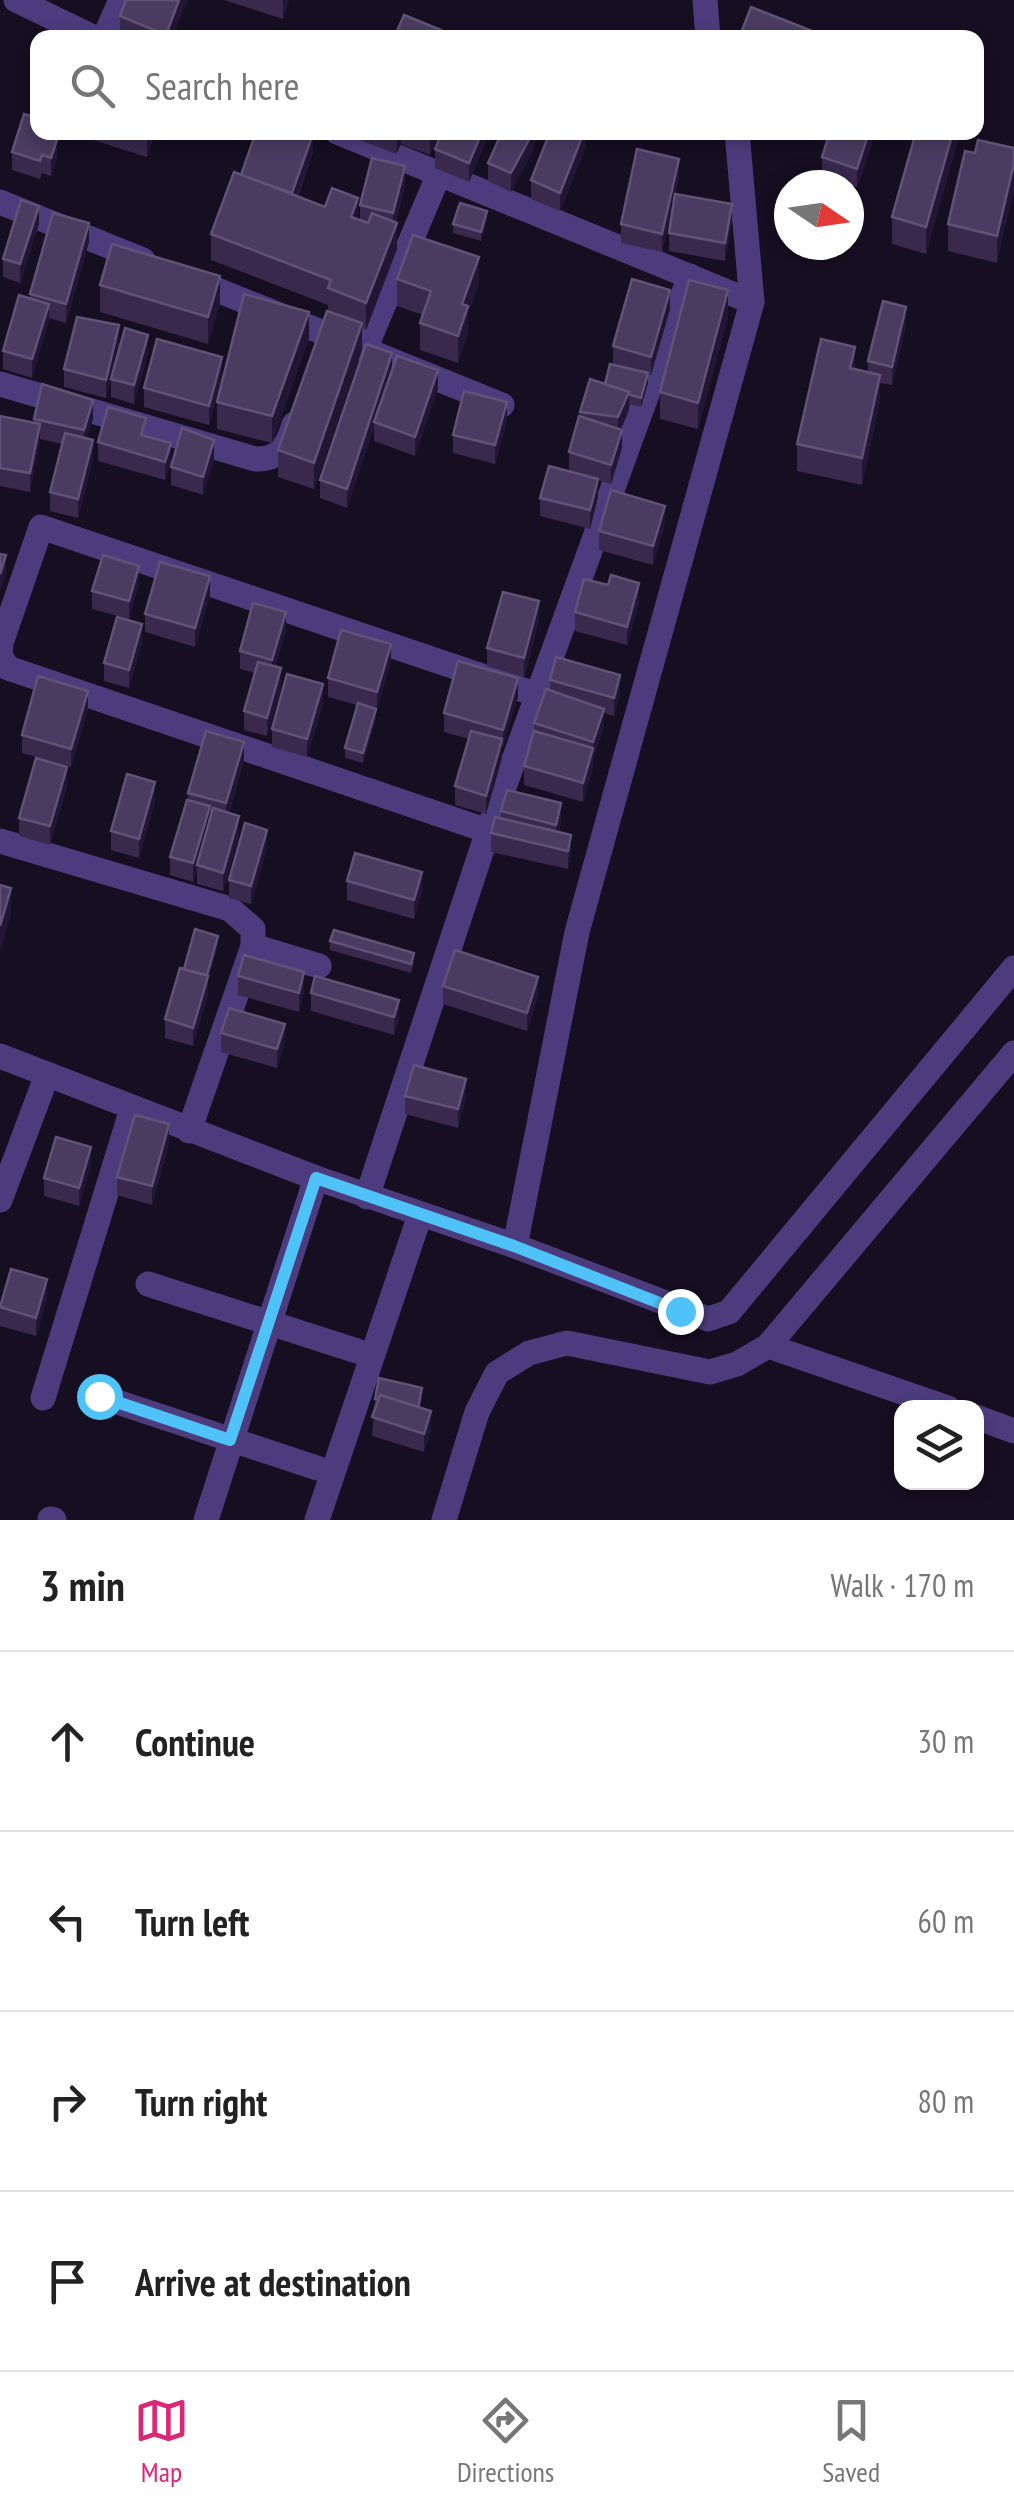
<!DOCTYPE html>
<meta charset="utf-8">
<style>
:root{--surface:#fff;--page:#f6f6f6;--text:#222;--muted:#767676;--line:#e0e0e0;--accent:#db2777}
body{margin:0;font-family:"PT Sans Narrow",sans-serif;background:var(--page);color:var(--text)}
.controls{position:absolute;right:30px;bottom:30px;display:grid;overflow:hidden;border-radius:20px;box-shadow:0 5px 15px #0003}
.controls button{width:90px;height:90px;display:grid;place-items:center;padding:0;border:0;border-bottom:2px solid var(--line);background:var(--surface);color:var(--text);font:50px sans-serif}
.compass{position:absolute;left:774px;top:170px;width:90px;height:90px;border-radius:50%;background:var(--surface);box-shadow:0 5px 15px #0003;rotate:103deg}
.stop{position:absolute;width:30px;height:30px;margin:-22px;border:8px solid #4fc3f7;border-radius:50%;background:#fff}
.stop.end{background:#4fc3f7;border-color:#fff;box-shadow:0 2px 10px #0008}
.list{margin:0;padding:0;list-style:none}
h2{display:flex;justify-content:space-between;align-items:center;height:130px;margin:0;padding:0 40px;font-size:42px}
h2 small{font-size:32px;font-weight:400;color:var(--muted)}
.list li{display:grid;grid-template-columns:65px 1fr auto;gap:30px;align-items:center;box-sizing:border-box;height:180px;padding:0 40px;border-top:2px solid var(--line)}
.list b{display:block;font-size:38px;white-space:nowrap}
.list em{font-size:32px;font-style:normal;color:var(--muted)}
.icon{flex:none;width:55px;height:55px;fill:none;stroke:currentColor;stroke-width:2;stroke-linecap:round;stroke-linejoin:round}
.map{position:relative;flex:none;width:1014px;height:1520px;overflow:hidden}
.search{position:absolute;background:var(--surface);box-shadow:0 5px 15px #0003;left:30px;right:30px;top:30px;height:110px;display:flex;align-items:center;gap:25px;box-sizing:border-box;padding:0 35px;border-radius:20px;color:var(--muted);font-size:38px}
.sheet{height:850px;background:var(--surface)}
nav{display:flex;justify-content:space-around;align-items:center;box-sizing:border-box;height:140px;border-top:2px solid var(--line);background:var(--surface);font-size:28px;color:var(--muted)}
nav a{display:grid;justify-items:center;gap:5px}
nav .on{color:var(--accent)}
.map>svg:first-child{display:block}
.lines{fill:none;stroke-linecap:round;stroke-linejoin:round}
.minor{stroke:#4d3c7d;stroke-width:25}
.wall{fill:#38294d}
.shaded-wall{fill:#231634}
.building{fill:#4a3b60;stroke:#615278;stroke-width:2.5}
.route{stroke:#4fc3f7;stroke-width:12}
</style>
<div class="map">
<svg width="1014" height="1520" viewBox="0 0 1014 1520">
<rect width="100%" height="100%" fill="#160e21"/>
<g class="lines">
<g class="minor">
<polyline points="16,0 95,38"/>
<polyline points="705,0 708,38"/>
<polyline points="104,38 121,0"/>
<polyline points="337,132 752,302"/>
<polyline points="0,202 143,260"/>
<polyline points="190,279 502,405"/>
<polyline points="365,349 439,174"/>
<path d="M 0,384 L 255,459 C 279,460 288,446 294,424"/>
<polyline points="488,831 8,668 0,656 1,643 41,527 538,695"/>
<polyline points="0,841 230,909 253,929 253,946 189,1131"/>
<polyline points="253,946 319,966"/>
<polyline points="0,1056 316,1178 515,1246 708,1319 729,1312 1014,968"/>
<polyline points="367,1197 488,831 690,276"/>
<polyline points="0,1200 47,1075"/>
<polyline points="515,1246 577,932 752,302 737,132"/>
<polyline points="148,1284 357,1351"/>
<polyline points="768,1346 948,1408"/>
<polyline points="99,1396 317,1468"/>
<polyline points="43,1398 132,1109"/>
<polyline points="976,1417 1014,1431"/>
<polyline points="50,1519 54,1520"/>
<polyline points="206,1520 316,1178"/>
<polyline points="317,1520 420,1215"/>
<polyline points="444,1520 477,1412 497,1373 529,1353 567,1343 710,1372 737,1364 768,1346 1014,1053"/>
</g>
</g>
<g class="wall">
<polygon points="126,0 187,0 172,38 127,38 120,35 120,16"/>
<polygon points="224,0 289,0 283,19"/>
<polygon points="53,132 57,158 51,176 42,173 40,179 12,170 12,152"/>
<polygon points="68,132 155,132 147,157"/>
<polygon points="355,132 439,132 430,155 401,144 396,154 355,138"/>
<polygon points="486,132 486,140 469,182 435,168 435,149"/>
<polygon points="586,132 586,146 560,211 531,199 531,180"/>
<polygon points="872,132 872,144 857,187 822,175 822,157"/>
<polygon points="916,132 960,132 926,254 892,244 892,217"/>
<polygon points="1014,148 997,263 948,251 948,224"/>
<polygon points="533,151 511,192 488,181 488,163"/>
<polygon points="313,152 298,197 360,220 360,205 405,184 396,222 397,249 366,330 362,328 362,350 314,489 278,477 278,450 328,311 328,305 211,260 211,234 241,175"/>
<polygon points="679,177 662,252 621,243 621,224"/>
<polygon points="487,220 481,241 453,233 453,224"/>
<polygon points="732,222 725,261 669,251 669,233"/>
<polygon points="39,224 20,283 3,277 3,259"/>
<polygon points="89,242 66,323 49,318 32,378 3,369 3,351 30,298 30,294"/>
<polygon points="397,279 479,284 468,313 468,333 458,363 420,350 420,323 423,315 397,306"/>
<polygon points="100,285 220,303 208,344 100,312"/>
<polygon points="670,309 651,375 648,375 648,383 641,407 629,404 629,410 621,429 622,448 611,484 598,480 598,497 590,529 540,516 540,498 569,471 569,452 580,412 605,384 613,364 613,346"/>
<polygon points="728,317 698,429 660,419 660,392"/>
<polygon points="906,326 892,385 880,383 880,401 862,485 797,471 797,444 855,369 868,372 868,361"/>
<polygon points="309,338 272,443 217,429 217,402"/>
<polygon points="119,343 106,398 64,387 64,369"/>
<polygon points="148,354 134,404 111,397 111,379"/>
<polygon points="392,369 438,389 415,456 374,441 374,427 347,508 320,498 320,480"/>
<polygon points="222,375 209,425 144,407 144,388"/>
<polygon points="0,416 34,423 34,419 93,419 87,438 93,458 78,518 50,511 50,492 62,444 40,439 30,492 0,486"/>
<polygon points="507,421 495,464 453,453 453,435"/>
<polygon points="146,436 171,461 165,480 98,461 98,442"/>
<polygon points="214,459 203,495 171,485 171,467"/>
<polygon points="665,524 653,565 599,550 599,531"/>
<polygon points="139,584 129,619 92,609 92,591"/>
<polygon points="210,595 195,647 145,632 145,614"/>
<polygon points="639,602 627,645 575,631 575,612"/>
<polygon points="539,620 524,677 487,666 487,648"/>
<polygon points="286,630 275,667 281,687 267,736 244,730 244,711 255,673 240,669 240,651"/>
<polygon points="142,643 129,688 104,681 104,663"/>
<polygon points="391,662 376,710 376,718 363,763 345,758 345,748 357,705 328,697 328,678"/>
<polygon points="550,680 620,693 614,716 604,713 604,727 593,759 593,767 583,802 524,785 524,766 534,731 534,723 550,691"/>
<polygon points="518,697 502,748 502,758 486,814 455,805 455,786 469,739 444,732 444,713"/>
<polygon points="323,703 307,757 272,747 272,729"/>
<polygon points="88,709 71,767 22,753 22,735"/>
<polygon points="244,760 229,813 239,834 223,891 197,884 197,869 193,882 170,875 170,857 188,800 188,793"/>
<polygon points="67,786 50,845 19,836 19,818"/>
<polygon points="155,801 139,858 111,850 111,831"/>
<polygon points="501,811 561,822 559,832 571,853 568,869 491,852 491,833 501,818"/>
<polygon points="267,848 251,904 229,898 229,880"/>
<polygon points="347,881 422,890 414,919 347,900"/>
<polygon points="330,941 414,962 411,973 330,950"/>
<polygon points="218,945 208,980 208,994 193,1046 165,1038 165,1019 184,969"/>
<polygon points="238,976 304,991 299,1012 238,995"/>
<polygon points="443,986 538,996 527,1031 443,1004"/>
<polygon points="311,993 399,1018 394,1035 311,1011"/>
<polygon points="221,1033 285,1042 277,1068 221,1052"/>
<polygon points="405,1096 466,1097 458,1128 405,1114"/>
<polygon points="169,1143 152,1205 117,1195 117,1177"/>
<polygon points="91,1165 79,1206 44,1196 44,1178"/>
<polygon points="47,1297 36,1336 0,1326 0,1307"/>
<polygon points="422,1397 420,1408 431,1430 424,1452 372,1436 375,1399"/>
</g>
<g class="shaded-wall">
<polygon points="179,0 187,0 172,38 166,38"/>
<polygon points="283,0 289,0 283,19"/>
<polygon points="147,132 155,132 147,157"/>
<polygon points="398,132 401,132 401,144 396,154"/>
<polygon points="431,132 439,132 430,155 430,137"/>
<polygon points="482,132 486,132 486,140 469,182 469,163"/>
<polygon points="533,132 539,132 533,151 511,192 511,173"/>
<polygon points="584,132 586,132 586,146 560,211 560,193"/>
<polygon points="869,132 872,132 872,144 857,187 857,169"/>
<polygon points="953,132 960,132 926,254 926,227"/>
<polygon points="313,134 313,152 292,211 292,193"/>
<polygon points="57,140 57,158 51,176 51,158"/>
<polygon points="679,159 679,177 662,252 662,234"/>
<polygon points="1014,163 1014,190 997,263 997,236"/>
<polygon points="405,166 405,184 393,232 393,213"/>
<polygon points="358,198 358,225 351,217"/>
<polygon points="732,204 732,222 725,261 725,243"/>
<polygon points="39,206 39,224 20,283 20,264"/>
<polygon points="487,211 487,220 481,241 481,232"/>
<polygon points="89,223 89,242 66,323 66,304"/>
<polygon points="397,223 397,249 366,330 366,303"/>
<polygon points="479,257 479,284 468,313 468,333 458,363 458,336 462,304"/>
<polygon points="220,276 220,303 208,344 208,317"/>
<polygon points="670,290 670,309 651,375 651,357"/>
<polygon points="728,290 728,317 698,429 698,403"/>
<polygon points="49,304 49,322 32,378 32,359"/>
<polygon points="906,307 906,326 892,385 892,367"/>
<polygon points="309,312 309,338 272,443 272,416"/>
<polygon points="362,323 362,350 314,489 314,463"/>
<polygon points="119,325 119,343 106,398 106,380"/>
<polygon points="148,335 148,354 134,404 134,385"/>
<polygon points="855,347 855,373 850,368"/>
<polygon points="392,353 392,371 374,422 374,427 347,508 347,489"/>
<polygon points="222,357 222,375 209,425 209,406"/>
<polygon points="438,370 438,389 415,456 415,437"/>
<polygon points="648,373 648,383 641,407 641,398"/>
<polygon points="880,375 880,401 862,485 862,458"/>
<polygon points="629,392 629,410 618,436 618,417"/>
<polygon points="93,400 93,419 84,449 84,430"/>
<polygon points="507,402 507,421 495,464 495,445"/>
<polygon points="40,424 40,442 30,492 30,473"/>
<polygon points="622,430 622,448 611,484 611,465"/>
<polygon points="93,440 93,458 78,518 78,499"/>
<polygon points="214,440 214,459 203,495 203,477"/>
<polygon points="171,443 171,461 165,480 165,462"/>
<polygon points="598,479 598,497 590,529 590,510"/>
<polygon points="665,506 665,524 653,565 653,546"/>
<polygon points="6,555 6,574 0,592 0,574"/>
<polygon points="139,566 139,584 129,619 129,601"/>
<polygon points="210,576 210,595 195,647 195,628"/>
<polygon points="639,583 639,602 627,645 627,627"/>
<polygon points="539,601 539,620 524,677 524,658"/>
<polygon points="286,612 286,630 272,678 272,660"/>
<polygon points="142,624 142,643 129,688 129,670"/>
<polygon points="391,644 391,662 377,711 377,692"/>
<polygon points="281,668 281,687 267,736 267,718"/>
<polygon points="620,675 620,693 614,716 614,698"/>
<polygon points="518,678 518,697 503,748 503,730"/>
<polygon points="323,684 323,703 307,757 307,739"/>
<polygon points="88,691 88,709 71,767 71,749"/>
<polygon points="376,709 376,718 363,763 363,753"/>
<polygon points="604,709 604,727 593,759 593,767 583,802 583,783 593,751 593,742"/>
<polygon points="502,739 502,758 486,814 486,796"/>
<polygon points="244,742 244,760 226,822 226,803"/>
<polygon points="67,767 67,786 50,845 50,826"/>
<polygon points="155,782 155,801 139,858 139,839"/>
<polygon points="561,803 561,822 556,843 556,825"/>
<polygon points="210,806 210,825 193,882 193,863"/>
<polygon points="239,816 239,834 223,891 223,873"/>
<polygon points="267,830 267,848 251,904 251,886"/>
<polygon points="571,835 571,853 568,869 568,851"/>
<polygon points="422,872 422,890 414,919 414,900"/>
<polygon points="11,888 11,915 0,953 0,926"/>
<polygon points="218,936 218,945 208,980 208,994 193,1046 193,1028"/>
<polygon points="304,972 304,991 299,1012 299,993"/>
<polygon points="538,977 538,996 527,1031 527,1013"/>
<polygon points="399,1000 399,1018 394,1035 394,1017"/>
<polygon points="285,1024 285,1042 277,1068 277,1049"/>
<polygon points="466,1079 466,1097 458,1128 458,1109"/>
<polygon points="169,1124 169,1143 152,1205 152,1186"/>
<polygon points="91,1147 91,1165 79,1206 79,1188"/>
<polygon points="47,1279 47,1297 36,1336 36,1318"/>
<polygon points="431,1411 431,1430 424,1452 424,1434"/>
</g>
<g class="building">
<polygon points="126,0 179,0 166,35 120,16"/>
<polygon points="751,7 830,38 739,38"/>
<polygon points="404,15 441,30 438,38 394,38"/>
<polygon points="24,114 38,118 38,132 50,132 48,137 57,140 51,158 42,155 40,161 12,152"/>
<polygon points="256,132 308,132 313,134 292,193 241,175"/>
<polygon points="442,132 482,132 469,163 435,149"/>
<polygon points="502,132 533,132 511,173 488,163"/>
<polygon points="550,132 584,132 560,193 531,180"/>
<polygon points="830,132 869,132 857,169 822,157"/>
<polygon points="916,132 953,132 926,227 892,217"/>
<polygon points="978,140 1014,148 1014,163 997,236 948,224 965,151 975,153"/>
<polygon points="637,149 679,159 662,234 621,224"/>
<polygon points="372,158 405,166 393,213 360,205"/>
<polygon points="234,172 325,207 332,188 358,198 351,217 368,223 372,213 397,223 366,303 328,288 331,280 211,234"/>
<polygon points="675,194 732,204 725,243 669,233"/>
<polygon points="21,200 39,206 20,264 3,259"/>
<polygon points="460,203 487,211 481,232 453,224"/>
<polygon points="53,213 89,223 66,304 30,294"/>
<polygon points="413,235 479,257 462,304 468,306 458,336 420,323 431,291 397,279"/>
<polygon points="112,244 220,276 208,317 100,285"/>
<polygon points="632,279 670,290 651,357 613,346"/>
<polygon points="689,280 728,290 698,403 660,392"/>
<polygon points="244,294 309,312 272,416 217,402"/>
<polygon points="19,295 49,304 32,359 3,351"/>
<polygon points="883,301 906,307 892,367 868,361"/>
<polygon points="327,311 362,323 314,463 278,450"/>
<polygon points="77,317 119,325 106,380 64,369"/>
<polygon points="125,328 148,335 134,385 111,379"/>
<polygon points="157,339 222,357 209,406 144,388"/>
<polygon points="821,339 855,347 850,368 880,375 862,458 797,444"/>
<polygon points="366,344 392,353 347,489 320,480"/>
<polygon points="397,356 438,370 415,437 374,422"/>
<polygon points="610,364 648,373 641,398 628,394 629,392 605,384"/>
<polygon points="590,379 629,392 618,417 580,412"/>
<polygon points="42,384 93,400 84,430 34,419"/>
<polygon points="464,391 507,402 495,445 453,435"/>
<polygon points="108,407 146,418 141,435 171,443 165,462 98,442"/>
<polygon points="0,416 40,424 30,473 0,468"/>
<polygon points="579,416 622,430 611,465 569,452"/>
<polygon points="182,428 214,440 203,477 171,467"/>
<polygon points="65,433 93,440 78,499 50,492"/>
<polygon points="549,466 598,479 590,510 540,498"/>
<polygon points="611,490 665,506 653,546 599,531"/>
<polygon points="0,554 6,555 0,574"/>
<polygon points="103,555 139,566 129,601 92,591"/>
<polygon points="160,562 210,576 195,628 145,614"/>
<polygon points="611,575 639,583 627,627 575,612 584,579 608,585"/>
<polygon points="503,592 539,601 524,658 487,648"/>
<polygon points="253,603 286,612 272,660 240,651"/>
<polygon points="117,617 142,624 129,670 104,663"/>
<polygon points="341,630 391,644 377,692 328,678"/>
<polygon points="556,657 620,675 614,698 550,680"/>
<polygon points="458,661 518,678 503,730 444,713"/>
<polygon points="258,662 281,668 267,718 244,711"/>
<polygon points="287,674 323,684 307,739 272,729"/>
<polygon points="38,676 88,691 71,749 22,735"/>
<polygon points="546,689 604,709 593,742 534,723"/>
<polygon points="358,703 376,709 363,753 345,748"/>
<polygon points="206,731 244,742 226,803 188,793"/>
<polygon points="471,731 502,739 486,796 455,786"/>
<polygon points="534,731 593,748 583,783 524,766"/>
<polygon points="36,758 67,767 50,826 19,818"/>
<polygon points="127,774 155,782 139,839 111,831"/>
<polygon points="507,790 561,803 556,825 501,811"/>
<polygon points="187,800 210,806 193,863 170,857"/>
<polygon points="213,808 239,816 223,873 197,865"/>
<polygon points="495,817 571,835 568,851 491,833"/>
<polygon points="245,823 267,830 251,886 229,880"/>
<polygon points="355,853 422,872 414,900 347,881"/>
<polygon points="0,885 11,888 0,926"/>
<polygon points="195,929 218,936 207,975 184,969"/>
<polygon points="334,930 414,953 411,964 330,941"/>
<polygon points="455,950 538,977 527,1013 443,986"/>
<polygon points="244,955 304,972 299,993 238,976"/>
<polygon points="180,968 208,976 193,1028 165,1019"/>
<polygon points="315,976 399,1000 394,1017 311,993"/>
<polygon points="229,1008 285,1024 277,1049 221,1033"/>
<polygon points="414,1065 466,1079 458,1109 405,1096"/>
<polygon points="135,1115 169,1124 152,1186 117,1177"/>
<polygon points="56,1137 91,1147 79,1188 44,1178"/>
<polygon points="11,1269 47,1279 36,1318 0,1307"/>
<polygon points="379,1378 422,1388 418,1407 380,1395 378,1400 375,1399"/>
<polygon points="380,1395 431,1411 424,1434 372,1417"/>
</g>
<g class="lines">
<polyline class="route" points="99,1396 230,1440 316,1178 514,1246 680,1311"/>
</g>
</svg>
<div class="controls">
<button><svg class="icon" aria-label="layers" viewBox="0 0 24 24"><path d="M12 4l9 5-9 5-9-5zM3 14l9 5 9-5"/></svg></button>
</div>
<svg class="compass" viewBox="-18 -18 36 36"><path d="M0-13l5 13h-10z" fill="#e53935"/><path d="M0 13l5-13h-10z" fill="#767676"/></svg>
<div class="stop" style="left:99px;top:1396px"></div>
<div class="stop end" style="left:680px;top:1311px"></div>
<div class="search"><svg class="icon" aria-label="search" viewBox="0 0 24 24"><circle cx="10" cy="10" r="6"/><path d="M15 15l6 6"/></svg>Search here</div>
</div>
<section class="sheet">
<h2>3 min<small>Walk · 170 m</small></h2>
<ul class="list">
<li><svg class="icon" aria-label="ahead" viewBox="0 0 24 24"><path d="M12 20V5M6 11l6-6 6 6"/></svg><div><b>Continue</b></div><em>30 m</em></li>
<li><svg class="icon" aria-label="left" viewBox="0 0 24 24"><path d="M17 20v-9H6M10 6l-5 5 5 5"/></svg><div><b>Turn left</b></div><em>60 m</em></li>
<li><svg class="icon" aria-label="right" viewBox="0 0 24 24"><path d="M7 20v-9h11M14 6l5 5-5 5"/></svg><div><b>Turn right</b></div><em>80 m</em></li>
<li><svg class="icon" aria-label="arrive" viewBox="0 0 24 24"><path d="M6 21V4h12l-3 4 3 4H6"/></svg><div><b>Arrive at destination</b></div></li>
</ul>
</section>
<nav>
<a class="on"><svg class="icon" aria-label="map" viewBox="0 0 24 24"><path d="M3 6l6-2 6 2 6-2v14l-6 2-6-2-6 2zM9 4v14M15 6v14"/></svg>Map</a>
<a><svg class="icon" aria-label="directions" viewBox="0 0 24 24"><path d="M12 3l9 9-9 9-9-9zM9 14v-3h6M13 9l2 2-2 2"/></svg>Directions</a>
<a><svg class="icon" aria-label="saved" viewBox="0 0 24 24"><path d="M7 4h10v16l-5-4-5 4z"/></svg>Saved</a>
</nav>
